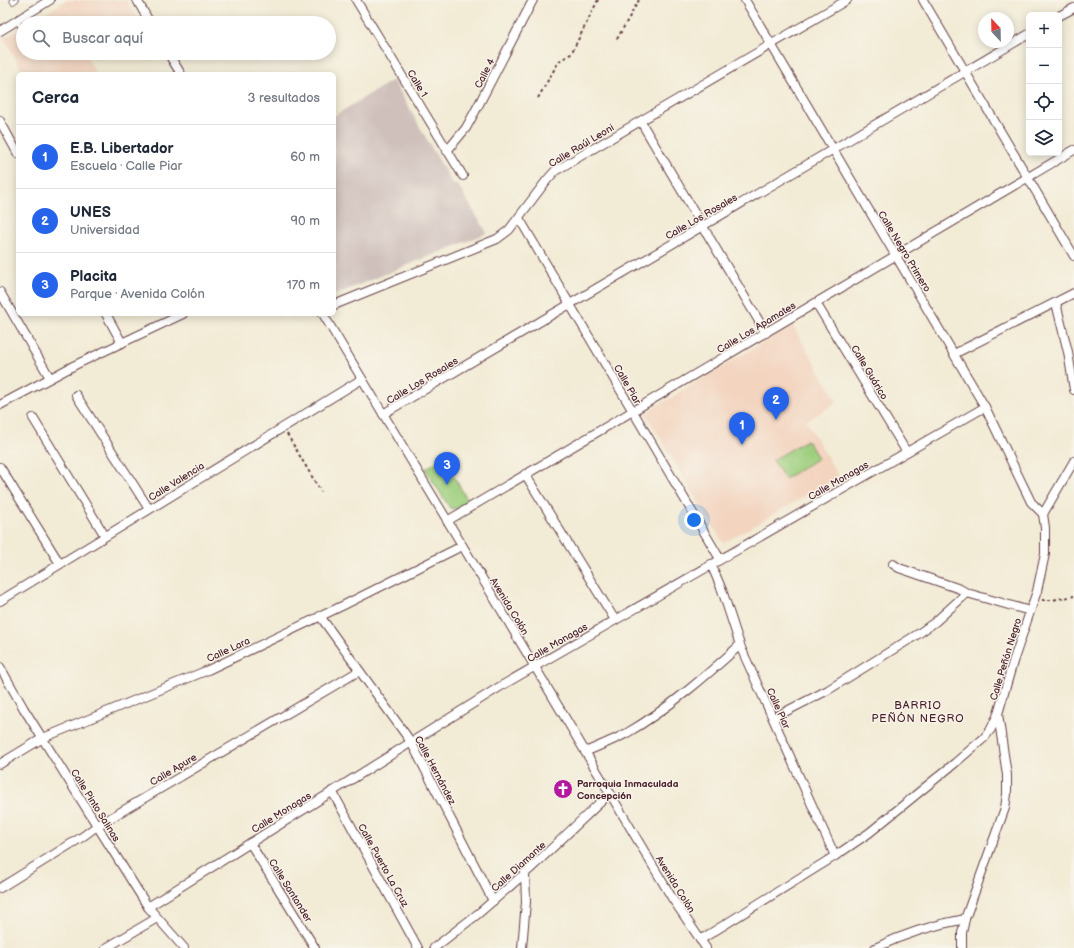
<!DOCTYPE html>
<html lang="es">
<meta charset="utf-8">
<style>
:root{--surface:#fff;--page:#f6f6f7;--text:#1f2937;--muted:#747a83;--line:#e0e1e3;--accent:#2563eb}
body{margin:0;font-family:"Balsamiq Sans",sans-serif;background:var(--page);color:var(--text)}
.controls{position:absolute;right:12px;top:12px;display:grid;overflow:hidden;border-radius:6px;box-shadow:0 2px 10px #0003}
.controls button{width:36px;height:36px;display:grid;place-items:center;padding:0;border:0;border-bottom:1px solid var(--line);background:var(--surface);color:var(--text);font:20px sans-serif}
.compass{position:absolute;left:978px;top:12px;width:36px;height:36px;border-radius:50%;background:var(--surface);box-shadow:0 2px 10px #0003;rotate:338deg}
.you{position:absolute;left:694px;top:520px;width:14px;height:14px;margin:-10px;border:3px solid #fff;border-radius:50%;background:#1a73e8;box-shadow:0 0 0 6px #1a73e833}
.badge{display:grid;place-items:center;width:26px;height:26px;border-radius:50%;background:var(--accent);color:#fff;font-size:13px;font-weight:700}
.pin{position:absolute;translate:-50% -33px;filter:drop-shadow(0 1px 2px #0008)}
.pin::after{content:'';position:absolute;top:21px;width:14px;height:12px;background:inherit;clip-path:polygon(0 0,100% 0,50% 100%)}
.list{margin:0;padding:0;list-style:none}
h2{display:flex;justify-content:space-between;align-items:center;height:52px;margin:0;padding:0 16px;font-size:17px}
h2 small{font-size:13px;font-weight:400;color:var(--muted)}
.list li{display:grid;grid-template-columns:26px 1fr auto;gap:12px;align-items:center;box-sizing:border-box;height:64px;padding:0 16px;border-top:1px solid var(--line)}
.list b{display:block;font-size:15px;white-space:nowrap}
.list p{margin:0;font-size:13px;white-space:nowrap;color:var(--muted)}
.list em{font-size:13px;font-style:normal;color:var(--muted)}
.icon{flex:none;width:22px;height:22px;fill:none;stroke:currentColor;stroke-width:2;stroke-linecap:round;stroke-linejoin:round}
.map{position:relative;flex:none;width:1074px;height:948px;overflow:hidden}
.search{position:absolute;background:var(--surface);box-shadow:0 2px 10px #0003;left:16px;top:16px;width:320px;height:44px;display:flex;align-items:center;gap:10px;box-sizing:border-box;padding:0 14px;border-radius:22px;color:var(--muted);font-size:15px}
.panel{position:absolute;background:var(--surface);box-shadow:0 2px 10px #0003;left:16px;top:72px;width:320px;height:244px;border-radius:6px}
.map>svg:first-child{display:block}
.built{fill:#f3d4bf}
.industrial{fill:#cfc0bb}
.green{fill:#9ecf7e;stroke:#747754}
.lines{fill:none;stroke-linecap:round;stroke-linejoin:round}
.lane-casing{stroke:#633e44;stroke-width:5.5}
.street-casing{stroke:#633e44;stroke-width:10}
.path{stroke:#633e44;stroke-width:2;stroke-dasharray:3 3;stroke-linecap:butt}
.lane{stroke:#fff;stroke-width:4}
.street{stroke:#fff;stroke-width:8}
.labels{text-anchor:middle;stroke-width:3;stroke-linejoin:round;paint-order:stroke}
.street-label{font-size:10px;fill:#4a1f2b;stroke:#f7f3e8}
.poi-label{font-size:10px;font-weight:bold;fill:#4a1f2b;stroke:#f7f3e8;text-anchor:start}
.neighbourhood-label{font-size:11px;letter-spacing:1px;fill:#4a1f2b;stroke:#f7f3e8}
</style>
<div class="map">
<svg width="1074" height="948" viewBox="0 0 1074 948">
<rect width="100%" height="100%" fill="#f7f3e8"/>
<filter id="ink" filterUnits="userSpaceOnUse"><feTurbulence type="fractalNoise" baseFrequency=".025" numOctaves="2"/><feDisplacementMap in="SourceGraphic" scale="8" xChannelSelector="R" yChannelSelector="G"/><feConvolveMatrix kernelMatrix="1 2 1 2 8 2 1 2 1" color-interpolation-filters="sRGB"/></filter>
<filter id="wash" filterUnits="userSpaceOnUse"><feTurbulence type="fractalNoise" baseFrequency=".012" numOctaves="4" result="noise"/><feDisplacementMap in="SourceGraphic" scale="16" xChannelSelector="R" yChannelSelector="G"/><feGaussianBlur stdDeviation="0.9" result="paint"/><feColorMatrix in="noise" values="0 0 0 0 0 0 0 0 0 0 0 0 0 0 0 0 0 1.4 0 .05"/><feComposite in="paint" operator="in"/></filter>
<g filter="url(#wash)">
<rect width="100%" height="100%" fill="#f2ebd5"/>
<g class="built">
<polygon points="67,0 126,0 139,23 29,23"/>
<polygon points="23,27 23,53 89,53 86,55 96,74 24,74 4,38"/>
<polygon points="792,325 838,402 806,421 839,477 723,543 645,413"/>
</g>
<polygon class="industrial" points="393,80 453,185 457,184 487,233 334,295 334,116"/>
<g class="green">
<polygon points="807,440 818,458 785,479 773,460"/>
<polygon points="443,458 468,501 456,509 450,508 448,505 425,469"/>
</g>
</g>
<g filter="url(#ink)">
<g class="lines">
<g class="lane-casing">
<g id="lane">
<polyline points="12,0 13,2 16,0"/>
<polyline points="17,21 23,31"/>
<polyline points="48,53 49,55"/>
</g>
</g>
<g class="street-casing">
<g id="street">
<polyline points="137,0 150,23"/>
<polyline points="356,0 463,176"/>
<polyline points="745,0 985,407 1031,502 1043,514"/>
<polyline points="923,0 1074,256"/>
<polyline points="1059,16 1074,8"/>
<polyline points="0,31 50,0"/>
<polyline points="168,53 181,74"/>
<polyline points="0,121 18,154"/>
<polyline points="641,122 766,333"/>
<polyline points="447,151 466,128 478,106 533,0"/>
<polyline points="519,218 720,559"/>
<polyline points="0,292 50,378"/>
<polyline points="816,303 906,451"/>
<polyline points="1056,303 1068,352 1074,390"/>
<polyline points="334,305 497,239 509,230 547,180 555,171 847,0"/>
<polyline points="106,314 122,343"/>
<polyline points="323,314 503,613 672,898 706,948"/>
<polyline points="954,354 1074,293"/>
<polyline points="76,395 149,509"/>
<polyline points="0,405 75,365 183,314"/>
<polyline points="383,414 1029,34"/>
<polyline points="33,418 105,536"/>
<polyline points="0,467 60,564"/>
<polyline points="525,474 615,620"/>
<polyline points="1043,514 1074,461"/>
<polyline points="447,521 1074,150"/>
<polyline points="711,564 722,590 741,648 835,856"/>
<polyline points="893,564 899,568 960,589 967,593 1030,611"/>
<polyline points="0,601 362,379"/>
<polyline points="320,616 411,742 493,901"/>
<polyline points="0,667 24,709 148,907 184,948"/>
<polyline points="773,718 828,690 918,634 935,622 967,593"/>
<path d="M 585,752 C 599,746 614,740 627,733 C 668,709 705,677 740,645"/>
<polyline points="0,764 43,738 208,670 342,606 462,546"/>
<polyline points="332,791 418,948"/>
<polyline points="250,843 315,948"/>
<polyline points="0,888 82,837 97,826 359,671"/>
<polyline points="148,907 501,686 985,407"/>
<polyline points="700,940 835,856 869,833 955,763 984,738 991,729 998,714"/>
<polyline points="106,948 157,918"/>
<polyline points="434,948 479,913 530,869 610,793"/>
<polyline points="522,948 526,902 525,873"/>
<path d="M 875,948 C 906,933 932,925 965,919"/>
<polyline points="962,948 962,933 965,919 1005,808 1007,794 1007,775 998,714 1013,662 1037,591 1045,554 1045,528 1043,514"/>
</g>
</g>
<g class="path">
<polyline points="617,39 639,0"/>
<polyline points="538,98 559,61 571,54 598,0"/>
<polyline points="287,434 321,492"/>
<polyline points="1042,600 1052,600 1074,596"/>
</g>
<use href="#lane" class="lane"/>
<use href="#street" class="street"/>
</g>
</g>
<defs>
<g id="church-disc" transform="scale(1)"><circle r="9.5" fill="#b5179e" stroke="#f7f3e8"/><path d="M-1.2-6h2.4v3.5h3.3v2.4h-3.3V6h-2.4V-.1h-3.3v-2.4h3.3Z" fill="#fff"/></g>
</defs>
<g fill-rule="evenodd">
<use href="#church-disc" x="563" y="789"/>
</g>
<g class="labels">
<g class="street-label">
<text transform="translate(484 73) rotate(-63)" y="4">Calle 4</text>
<text transform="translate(418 83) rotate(59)" y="4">Calle 1</text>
<text transform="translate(581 145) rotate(-31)" y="4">Calle Raúl Leoni</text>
<text transform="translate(701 216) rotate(-30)" y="4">Calle Los Rosales</text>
<text transform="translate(905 251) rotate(59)" y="4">Calle Negro Primero</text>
<text transform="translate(756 327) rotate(-31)" y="4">Calle Los Apamates</text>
<text transform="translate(870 372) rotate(59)" y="4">Calle Guárico</text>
<text transform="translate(422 380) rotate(-31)" y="4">Calle Los Rosales</text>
<text transform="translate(628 384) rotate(60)" y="4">Calle Piar</text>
<text transform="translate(838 480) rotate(-30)" y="4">Calle Monagas</text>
<text transform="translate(176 481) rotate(-32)" y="4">Calle Valencia</text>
<text transform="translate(510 606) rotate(59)" y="4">Avenida Colón</text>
<text transform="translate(557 642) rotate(-30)" y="4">Calle Monagas</text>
<text transform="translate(228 649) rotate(-25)" y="4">Calle Lara</text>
<text transform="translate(1005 659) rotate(-73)" y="4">Calle Peñón Negro</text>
<text transform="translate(779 708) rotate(66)" y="4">Calle Piar</text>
<text transform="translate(173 769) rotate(-31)" y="4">Calle Apure</text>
<text transform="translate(436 770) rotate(62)" y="4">Calle Hernández</text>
<text transform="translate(96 805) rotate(58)" y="4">Calle Pinto Salinas</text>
<text transform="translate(281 812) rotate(-32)" y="4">Calle Monagas</text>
<text transform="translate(384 865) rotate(61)" y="4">Calle Puerto La Cruz</text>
<text transform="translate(518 866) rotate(-42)" y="4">Calle Diamante</text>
<text transform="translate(676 884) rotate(58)" y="4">Avenida Colón</text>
<text transform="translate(291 890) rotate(58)" y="4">Calle Santander</text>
</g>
<g class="poi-label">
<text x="577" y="787">Parroquia Inmaculada<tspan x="577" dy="12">Concepción</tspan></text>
</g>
<g class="neighbourhood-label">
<text x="918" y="709">BARRIO<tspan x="918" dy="13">PEÑÓN NEGRO</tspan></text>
</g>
</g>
</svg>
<div class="controls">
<button>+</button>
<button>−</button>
<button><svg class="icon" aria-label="locate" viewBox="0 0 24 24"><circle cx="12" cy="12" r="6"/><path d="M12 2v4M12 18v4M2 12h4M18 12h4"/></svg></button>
<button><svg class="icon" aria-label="layers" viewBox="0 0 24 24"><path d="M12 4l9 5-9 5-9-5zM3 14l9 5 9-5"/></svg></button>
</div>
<svg class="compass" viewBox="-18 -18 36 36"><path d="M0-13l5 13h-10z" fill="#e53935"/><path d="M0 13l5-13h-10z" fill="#747a83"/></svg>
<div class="you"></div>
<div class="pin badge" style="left:742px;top:445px">1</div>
<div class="pin badge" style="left:776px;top:420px">2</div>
<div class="pin badge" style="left:447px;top:485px">3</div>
<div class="search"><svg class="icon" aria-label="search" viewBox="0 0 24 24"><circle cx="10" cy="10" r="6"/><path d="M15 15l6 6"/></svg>Buscar aquí</div>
<section class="panel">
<h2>Cerca<small>3 resultados</small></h2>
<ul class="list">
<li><span class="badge">1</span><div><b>E.B. Libertador</b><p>Escuela · Calle Piar</p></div><em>60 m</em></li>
<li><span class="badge">2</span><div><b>UNES</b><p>Universidad</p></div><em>90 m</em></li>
<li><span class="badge">3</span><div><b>Placita</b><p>Parque · Avenida Colón</p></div><em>170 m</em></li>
</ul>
</section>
</div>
